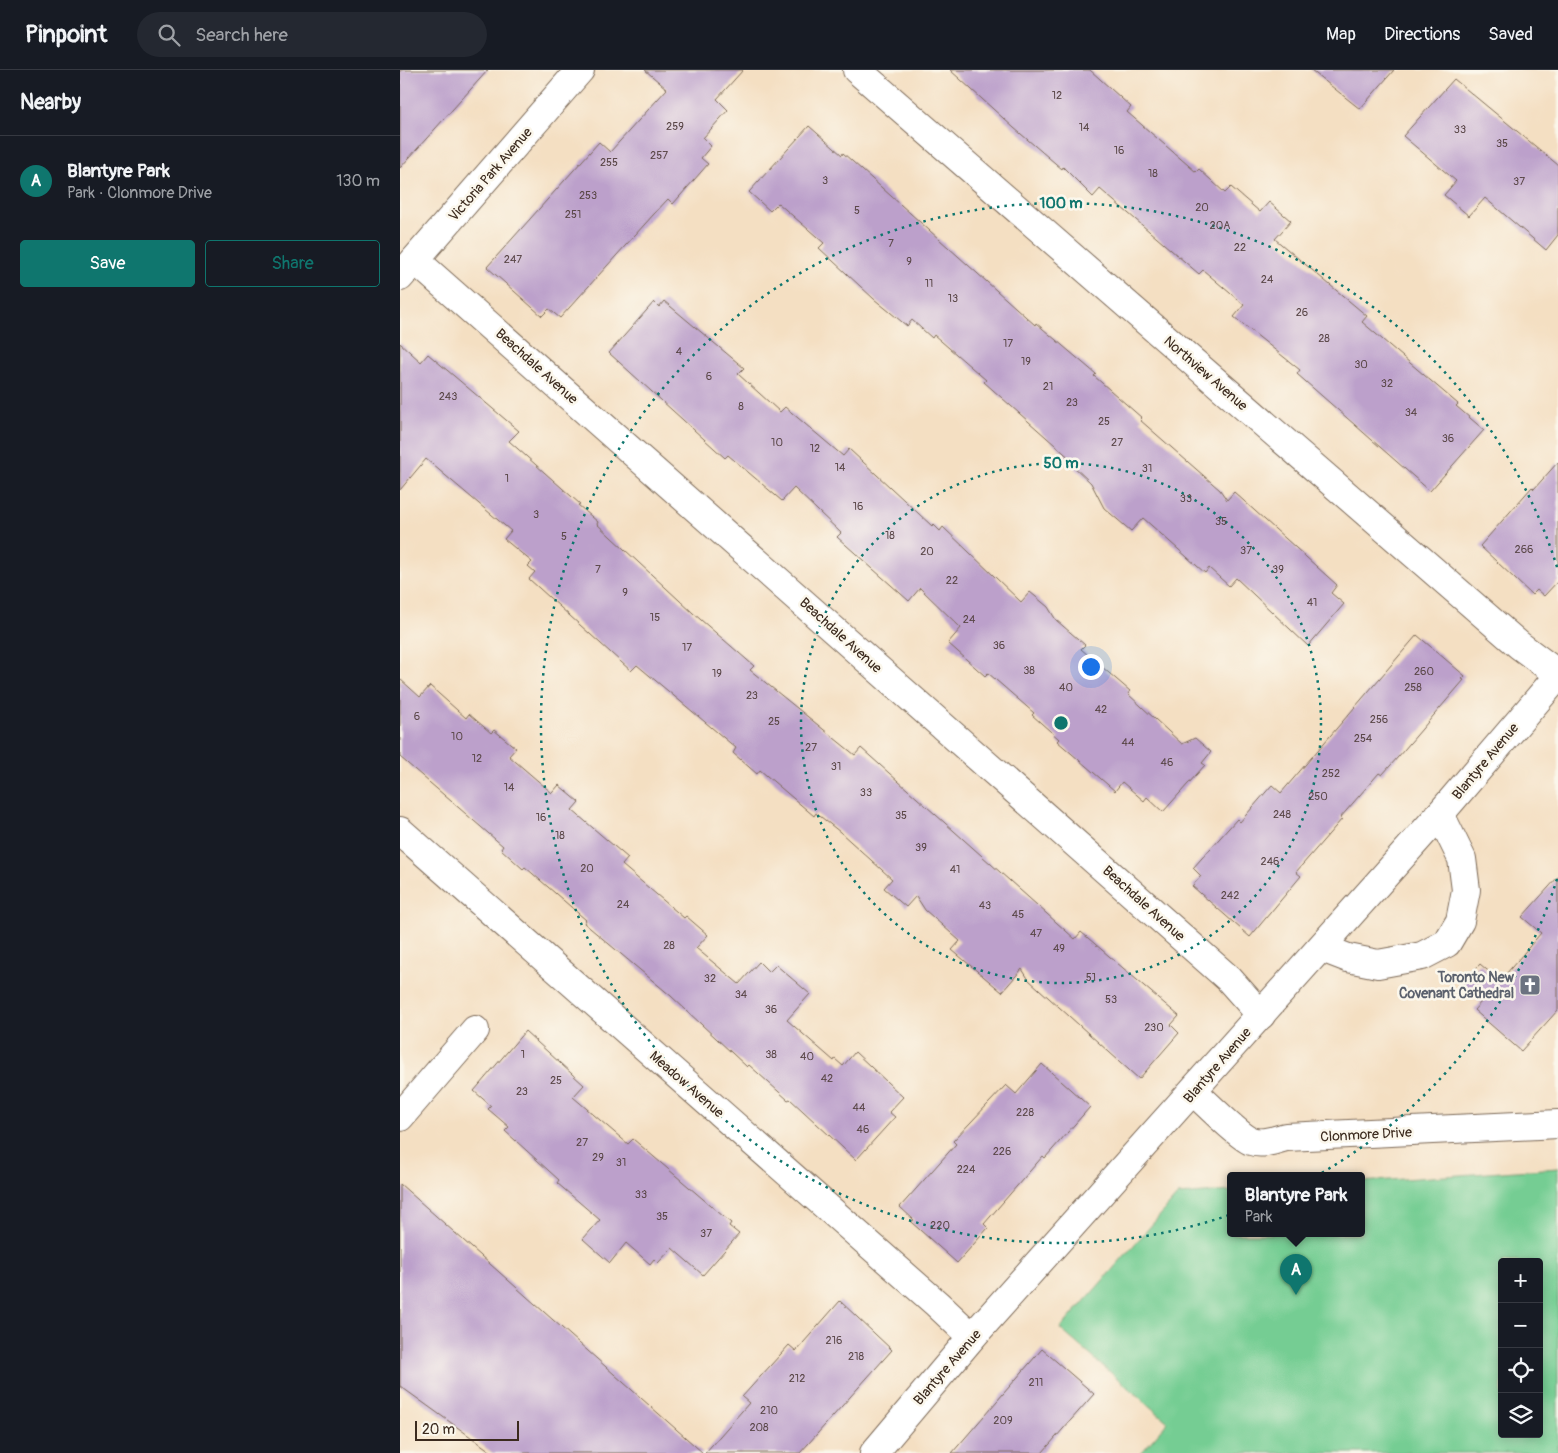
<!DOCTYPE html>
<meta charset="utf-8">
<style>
:root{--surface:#171b24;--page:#242831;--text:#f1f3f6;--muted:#9ea1a6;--line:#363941;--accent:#0f766e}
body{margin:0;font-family:Pangolin,sans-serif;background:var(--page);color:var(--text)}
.controls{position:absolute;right:15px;bottom:15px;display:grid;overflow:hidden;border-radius:5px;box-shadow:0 2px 12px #0003}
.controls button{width:45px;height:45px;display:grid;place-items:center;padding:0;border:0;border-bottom:1px solid var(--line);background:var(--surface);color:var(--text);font:25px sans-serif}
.scale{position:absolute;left:15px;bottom:12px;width:104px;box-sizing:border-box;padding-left:5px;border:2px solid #3b2a1e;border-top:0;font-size:14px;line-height:18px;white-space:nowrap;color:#3b2a1e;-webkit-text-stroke:4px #fbf7ec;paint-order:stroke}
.you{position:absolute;left:690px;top:596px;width:18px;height:18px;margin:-12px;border:4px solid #fff;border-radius:50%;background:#1a73e8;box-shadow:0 0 0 8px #1a73e833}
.badge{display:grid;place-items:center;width:32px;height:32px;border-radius:50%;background:var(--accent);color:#fff;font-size:16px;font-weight:700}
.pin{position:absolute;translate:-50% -41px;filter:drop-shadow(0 1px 2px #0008)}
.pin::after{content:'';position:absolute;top:26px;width:18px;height:15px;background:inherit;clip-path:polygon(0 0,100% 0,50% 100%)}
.popup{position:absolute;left:827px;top:1102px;width:138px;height:65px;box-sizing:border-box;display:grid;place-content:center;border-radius:5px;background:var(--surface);filter:drop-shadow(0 1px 4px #0005);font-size:16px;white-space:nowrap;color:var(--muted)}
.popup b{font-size:19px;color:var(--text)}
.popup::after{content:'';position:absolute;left:50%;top:100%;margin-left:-10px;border:10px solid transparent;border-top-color:var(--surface)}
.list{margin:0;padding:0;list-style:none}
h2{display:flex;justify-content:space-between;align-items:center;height:65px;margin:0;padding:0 20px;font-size:21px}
h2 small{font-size:16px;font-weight:400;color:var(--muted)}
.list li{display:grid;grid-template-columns:32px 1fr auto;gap:15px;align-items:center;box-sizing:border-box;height:90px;padding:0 20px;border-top:1px solid var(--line)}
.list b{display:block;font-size:19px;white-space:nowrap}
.list p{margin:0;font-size:16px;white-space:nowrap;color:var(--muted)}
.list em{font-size:16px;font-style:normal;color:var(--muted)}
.actions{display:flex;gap:10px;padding:15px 20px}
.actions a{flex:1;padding:11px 0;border:1px solid var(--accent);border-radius:5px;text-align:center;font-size:18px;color:var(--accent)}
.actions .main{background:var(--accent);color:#fff}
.icon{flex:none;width:28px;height:28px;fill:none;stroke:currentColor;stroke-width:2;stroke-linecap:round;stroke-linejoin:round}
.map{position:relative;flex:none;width:1158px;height:1383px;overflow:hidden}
header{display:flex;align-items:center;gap:30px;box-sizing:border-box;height:70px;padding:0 25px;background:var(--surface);border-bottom:1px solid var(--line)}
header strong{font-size:24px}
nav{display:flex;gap:28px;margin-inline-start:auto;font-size:18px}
.search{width:350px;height:45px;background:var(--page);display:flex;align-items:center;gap:12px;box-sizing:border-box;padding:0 18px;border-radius:28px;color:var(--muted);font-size:19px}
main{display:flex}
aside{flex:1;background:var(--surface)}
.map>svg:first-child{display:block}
.green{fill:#75cd93;stroke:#587c58;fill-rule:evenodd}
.building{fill:#bca0cb}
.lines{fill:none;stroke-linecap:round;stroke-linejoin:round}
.minor-casing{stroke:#7c6957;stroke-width:30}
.minor{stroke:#fff;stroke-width:28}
.ring{fill:none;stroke:#0f766e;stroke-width:2.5;stroke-dasharray:2.5 5}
.labels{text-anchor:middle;stroke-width:5;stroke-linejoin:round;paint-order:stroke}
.number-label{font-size:11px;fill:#5b4849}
.street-label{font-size:14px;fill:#3b2a1e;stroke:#fbf7ec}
.worship-label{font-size:14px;font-weight:bold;fill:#5b616d;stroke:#fbf7ec;text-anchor:end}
.centre{fill:#0f766e;stroke:#fbf7ec;stroke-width:2.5}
.ring-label{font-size:15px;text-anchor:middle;font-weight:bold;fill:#0f766e;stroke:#fbf7ec;stroke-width:5;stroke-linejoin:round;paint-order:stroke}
</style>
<header>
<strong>Pinpoint</strong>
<div class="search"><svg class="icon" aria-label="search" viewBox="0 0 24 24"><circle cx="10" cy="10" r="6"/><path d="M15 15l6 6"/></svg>Search here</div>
<nav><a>Map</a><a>Directions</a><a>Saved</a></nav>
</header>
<main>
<aside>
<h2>Nearby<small></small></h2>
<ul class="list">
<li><span class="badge">A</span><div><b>Blantyre Park</b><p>Park · Clonmore Drive</p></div><em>130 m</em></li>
</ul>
<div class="actions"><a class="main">Save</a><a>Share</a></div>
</aside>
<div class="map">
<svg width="1158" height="1383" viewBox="0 0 1158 1383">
<rect width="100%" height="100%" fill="#fbf7ec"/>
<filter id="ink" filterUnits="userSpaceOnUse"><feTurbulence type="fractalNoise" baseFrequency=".02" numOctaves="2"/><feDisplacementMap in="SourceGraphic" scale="10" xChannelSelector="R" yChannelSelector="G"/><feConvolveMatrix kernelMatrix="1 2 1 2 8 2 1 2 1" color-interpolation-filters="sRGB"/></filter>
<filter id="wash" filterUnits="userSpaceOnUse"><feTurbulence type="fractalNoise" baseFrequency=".0096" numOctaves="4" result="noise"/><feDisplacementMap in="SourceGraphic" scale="20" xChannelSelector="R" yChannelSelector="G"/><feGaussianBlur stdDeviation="1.12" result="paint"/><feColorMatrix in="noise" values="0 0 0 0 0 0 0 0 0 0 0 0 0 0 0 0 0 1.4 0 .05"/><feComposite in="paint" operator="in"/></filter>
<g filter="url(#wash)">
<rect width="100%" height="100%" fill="#f4dfc2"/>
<path class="green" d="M 1158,1098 L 1158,1383 L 741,1383 L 768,1352 L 660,1259 L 778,1125 L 831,1121 L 831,1164 L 961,1164 L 961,1112 ZM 1102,1192 L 1139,1192 L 1139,1364 L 1102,1364 Z"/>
<g id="blocks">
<g class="building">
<polygon points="0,0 88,0 0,98"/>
<polygon points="245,0 343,0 317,29 328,40 303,68 311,76 301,88 308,94 273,134 268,129 254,144 160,248 149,239 142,246 87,197 199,72 210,82 267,19"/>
<polygon points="550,0 690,0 731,37 727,42 796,102 799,99 825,123 831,117 860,142 869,132 891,151 875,169 967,246 962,252 1058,334 1056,336 1084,360 1030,421 897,304 900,300 834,247 844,235 803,200 799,204 700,119 693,127 663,97 662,99 614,58"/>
<polygon points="911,0 994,0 960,39"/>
<polygon points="1054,9 1158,95 1158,165 1146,180 1085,128 1069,146 1044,125 1056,111 1003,66"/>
<polygon points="409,56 442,85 443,83 635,255 636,253 696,304 694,306 742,348 740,350 820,420 827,430 834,422 937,515 931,523 944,534 908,576 836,508 829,516 809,498 805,503 743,448 731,461 704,438 691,413 671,394 673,391 584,312 586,310 534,265 532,268 512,250 507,256 474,229 419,178 424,173 378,133 370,141 349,122"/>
<polygon points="264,231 344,298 338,304 380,342 385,337 443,386 449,379 532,456 533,454 540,461 543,457 621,532 630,522 648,537 656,550 685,575 681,579 730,621 728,624 782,674 795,668 811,682 802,693 805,695 763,742 747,727 744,731 722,712 715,721 657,671 659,669 632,645 634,643 588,603 585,606 548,573 561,558 520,518 509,531 437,467 441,463 394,418 382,431 328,385 325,388 209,283 254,232 259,237"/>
<polygon points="0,273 21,292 28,284 119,361 109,371 180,434 178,435 198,452 197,454 293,543 354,596 350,600 455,685 461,678 675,869 681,862 779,946 771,955 779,963 739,1009 629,910 622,899 602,922 552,880 560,871 525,840 516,826 506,837 484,818 492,809 440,762 416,743 414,746 360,700 357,704 333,683 336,678 237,595 231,601 129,509 135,502 128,496 132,492 104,469 111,461 26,389 0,420"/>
<polygon points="1158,392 1158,511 1144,526 1137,520 1132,525 1080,476 1132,417 1134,419"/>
<polygon points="1017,565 1065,606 1062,609 1064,610 998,687 982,705 979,703 940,748 942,749 896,802 901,806 850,867 792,816 801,806 793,798 837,749 840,752 872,715 881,723"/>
<polygon points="0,609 20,627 30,616 66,648 69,644 91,663 94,660 116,678 109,686 152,723 159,715 179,732 172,740 228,788 222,795 284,848 286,846 308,865 296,878 339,914 359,892 369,902 376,895 410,924 387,950 434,991 435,989 443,996 455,982 503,1027 489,1042 495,1047 456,1090 390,1029 388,1030 349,995 347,997 271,926 184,853 186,850 125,797 123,799 101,779 103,776 0,687"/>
<polygon points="1158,807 1158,940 1121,981 1074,940 1081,932 1061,915 1080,894 1100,911 1141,863 1122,847"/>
<polygon points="125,961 184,1015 173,1027 228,1074 233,1069 331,1153 329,1156 339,1164 303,1205 272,1178 258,1193 254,1189 250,1194 226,1173 210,1193 183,1169 200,1150 157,1113 159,1110 105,1061 109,1057 88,1039 91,1036 74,1021"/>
<polygon points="642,994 690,1037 645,1088 643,1086 584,1154 588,1158 557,1193 511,1152 514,1150 500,1137 556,1074 553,1071 606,1015 616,1024"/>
<polygon points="0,1114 126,1226 303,1383 93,1383 0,1316"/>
<polygon points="440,1231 492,1280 400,1383 305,1383 349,1333 342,1327 389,1275 396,1281"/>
<polygon points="642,1279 694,1324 663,1359 642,1383 552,1383"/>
</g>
</g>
</g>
<g filter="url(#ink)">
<use href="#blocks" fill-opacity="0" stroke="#7c6957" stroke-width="1"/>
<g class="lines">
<g class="minor-casing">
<g id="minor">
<polyline points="457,0 1119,575 1158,604"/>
<polyline points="15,190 829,909 861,945"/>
<polyline points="0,207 180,0"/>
<polyline points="0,761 537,1234 572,1267"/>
<polyline points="922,878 948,888 978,894 1022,886 1047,873 1060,851 1066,820 1062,789 1040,744"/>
<path d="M 794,1022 C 805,1032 840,1067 851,1071 C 862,1075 875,1070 886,1067 L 1158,1054"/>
<polyline points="0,1047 75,960"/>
<polyline points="474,1383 572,1267 1040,744 1158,606"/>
</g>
</g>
<use href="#minor" class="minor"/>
</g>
</g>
<g class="ring">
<circle cx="661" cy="653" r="260"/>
<path d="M1157 809A520 520 0 1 1 1157 497"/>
</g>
<defs>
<g id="church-square" transform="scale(1.125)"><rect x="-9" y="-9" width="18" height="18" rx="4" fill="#6b7280" stroke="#fbf7ec"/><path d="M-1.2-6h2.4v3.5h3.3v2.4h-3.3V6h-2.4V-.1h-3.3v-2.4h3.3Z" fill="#fff"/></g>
</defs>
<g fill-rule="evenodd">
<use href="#church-square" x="1130" y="915"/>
</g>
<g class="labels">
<g class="number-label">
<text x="657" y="29">12</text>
<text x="275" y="60">259</text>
<text x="684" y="61">14</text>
<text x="1060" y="63">33</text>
<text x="1102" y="77">35</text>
<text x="719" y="84">16</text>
<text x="259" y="89">257</text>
<text x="209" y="96">255</text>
<text x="753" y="107">18</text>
<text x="425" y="114">3</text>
<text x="1119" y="115">37</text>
<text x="188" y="129">253</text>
<text x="802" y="141">20</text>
<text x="457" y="144">5</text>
<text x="173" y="148">251</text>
<text x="820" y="159">20A</text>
<text x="491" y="177">7</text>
<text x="840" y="181">22</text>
<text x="113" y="193">247</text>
<text x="509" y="195">9</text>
<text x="867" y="213">24</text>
<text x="529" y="217">11</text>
<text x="553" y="232">13</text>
<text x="902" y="246">26</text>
<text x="924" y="272">28</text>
<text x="608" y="277">17</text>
<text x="279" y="285">4</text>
<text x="626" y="295">19</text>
<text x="961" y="298">30</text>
<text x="309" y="310">6</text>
<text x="987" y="317">32</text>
<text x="648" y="320">21</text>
<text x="48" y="330">243</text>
<text x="672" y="336">23</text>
<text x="341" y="340">8</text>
<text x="1011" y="346">34</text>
<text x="704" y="355">25</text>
<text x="1048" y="372">36</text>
<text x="377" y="376">10</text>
<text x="717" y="376">27</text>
<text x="415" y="382">12</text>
<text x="440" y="401">14</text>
<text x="747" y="402">31</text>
<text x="107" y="412">1</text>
<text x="786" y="432">33</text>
<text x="458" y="440">16</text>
<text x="136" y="448">3</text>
<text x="821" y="455">35</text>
<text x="490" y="469">18</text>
<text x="164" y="470">5</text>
<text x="1124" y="483">266</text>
<text x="846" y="484">37</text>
<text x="527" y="485">20</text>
<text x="198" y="503">7</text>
<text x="878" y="503">39</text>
<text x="552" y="514">22</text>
<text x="225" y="526">9</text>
<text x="912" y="536">41</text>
<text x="255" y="551">15</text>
<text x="569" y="553">24</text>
<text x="599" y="579">36</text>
<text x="287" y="581">17</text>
<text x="629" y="604">38</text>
<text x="1024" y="605">260</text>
<text x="317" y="607">19</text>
<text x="666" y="621">40</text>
<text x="1013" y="621">258</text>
<text x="352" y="629">23</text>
<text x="701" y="643">42</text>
<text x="17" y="650">6</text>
<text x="979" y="653">256</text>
<text x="374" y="655">25</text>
<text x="57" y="670">10</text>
<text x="963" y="672">254</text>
<text x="728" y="676">44</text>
<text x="411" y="681">27</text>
<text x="77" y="692">12</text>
<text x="767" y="696">46</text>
<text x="436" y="700">31</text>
<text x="931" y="707">252</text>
<text x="109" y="721">14</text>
<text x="466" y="726">33</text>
<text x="918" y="730">250</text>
<text x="882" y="748">248</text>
<text x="501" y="749">35</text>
<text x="141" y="751">16</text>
<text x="160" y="769">18</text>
<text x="521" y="781">39</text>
<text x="870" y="795">246</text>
<text x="187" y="802">20</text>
<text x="555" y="803">41</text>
<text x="830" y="829">242</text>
<text x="223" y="838">24</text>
<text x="585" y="839">43</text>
<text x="618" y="848">45</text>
<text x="636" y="867">47</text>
<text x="269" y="879">28</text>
<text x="659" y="882">49</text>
<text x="691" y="911">51</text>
<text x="310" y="912">32</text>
<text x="341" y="928">34</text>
<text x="711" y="933">53</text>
<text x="371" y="943">36</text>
<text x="754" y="961">230</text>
<text x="123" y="988">1</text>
<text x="371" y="988">38</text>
<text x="407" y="990">40</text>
<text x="427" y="1012">42</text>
<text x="156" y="1014">25</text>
<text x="122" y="1025">23</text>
<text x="459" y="1041">44</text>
<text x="625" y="1046">228</text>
<text x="463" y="1063">46</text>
<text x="182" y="1076">27</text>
<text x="602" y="1085">226</text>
<text x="198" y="1091">29</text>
<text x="221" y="1096">31</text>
<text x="566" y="1103">224</text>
<text x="241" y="1128">33</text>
<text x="262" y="1150">35</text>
<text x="540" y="1159">220</text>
<text x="306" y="1167">37</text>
<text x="434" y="1274">216</text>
<text x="456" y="1290">218</text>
<text x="397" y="1312">212</text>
<text x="636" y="1316">211</text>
<text x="369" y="1344">210</text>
<text x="603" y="1354">209</text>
<text x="359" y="1361">208</text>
</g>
<g class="street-label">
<text transform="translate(90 104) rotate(-49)" y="5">Victoria Park Avenue</text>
<text transform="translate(137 296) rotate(42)" y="5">Beachdale Avenue</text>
<text transform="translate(806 303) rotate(41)" y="5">Northview Avenue</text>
<text transform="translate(441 565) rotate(42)" y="5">Beachdale Avenue</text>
<text transform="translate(1085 691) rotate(-50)" y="5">Blantyre Avenue</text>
<text transform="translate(744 833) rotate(42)" y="5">Beachdale Avenue</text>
<text transform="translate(817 995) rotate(-49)" y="5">Blantyre Avenue</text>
<text transform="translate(287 1014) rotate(41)" y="5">Meadow Avenue</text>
<text transform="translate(966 1064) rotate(-3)" y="5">Clonmore Drive</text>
<text transform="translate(547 1297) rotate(-49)" y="5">Blantyre Avenue</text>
</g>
<g class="worship-label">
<text x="1114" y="912">Toronto New<tspan x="1114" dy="16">Covenant Cathedral</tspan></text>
</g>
</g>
<circle cx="661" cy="653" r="8" class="centre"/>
<g class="ring-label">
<text x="661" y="138">100 m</text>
<text x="661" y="398">50 m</text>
</g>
</svg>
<div class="controls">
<button>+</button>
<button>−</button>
<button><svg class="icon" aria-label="locate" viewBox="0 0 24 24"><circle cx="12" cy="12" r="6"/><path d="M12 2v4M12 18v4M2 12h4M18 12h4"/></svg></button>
<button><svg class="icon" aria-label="layers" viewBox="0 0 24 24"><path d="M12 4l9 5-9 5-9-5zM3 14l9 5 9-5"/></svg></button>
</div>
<div class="scale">20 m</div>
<div class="you"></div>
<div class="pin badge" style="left:896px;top:1225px">A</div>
<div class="popup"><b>Blantyre Park</b>Park</div>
</div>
</main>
